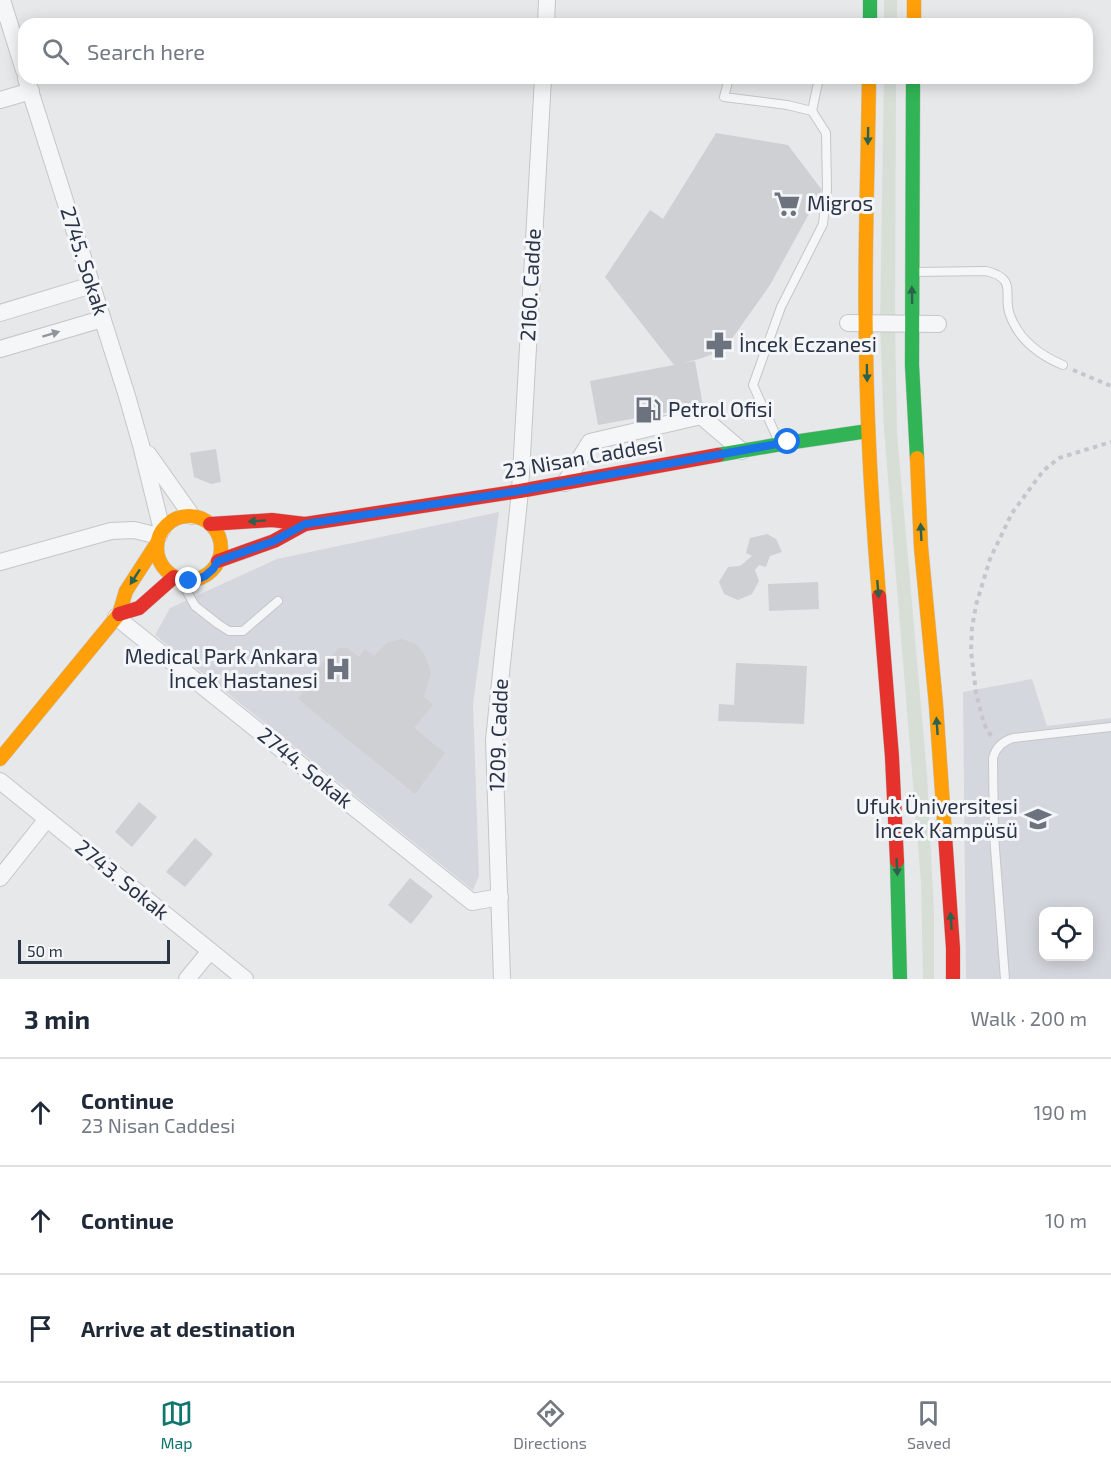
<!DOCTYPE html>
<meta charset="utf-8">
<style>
:root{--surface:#fff;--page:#f2f2f3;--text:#1f2937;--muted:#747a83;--line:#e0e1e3;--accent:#0f766e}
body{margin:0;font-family:"Exo 2",sans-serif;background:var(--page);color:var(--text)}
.controls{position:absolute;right:18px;bottom:18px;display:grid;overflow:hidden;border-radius:12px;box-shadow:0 3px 15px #0003}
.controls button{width:54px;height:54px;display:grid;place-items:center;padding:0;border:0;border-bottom:2px solid var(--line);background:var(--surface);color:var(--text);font:30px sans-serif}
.scale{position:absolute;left:18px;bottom:15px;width:152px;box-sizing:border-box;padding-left:6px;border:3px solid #2b3445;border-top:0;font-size:16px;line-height:21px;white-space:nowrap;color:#2b3445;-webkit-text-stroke:4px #f4f6f9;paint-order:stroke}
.stop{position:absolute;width:18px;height:18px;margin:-14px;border:4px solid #1a73e8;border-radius:50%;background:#fff}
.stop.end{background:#1a73e8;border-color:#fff;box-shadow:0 2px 6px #0008}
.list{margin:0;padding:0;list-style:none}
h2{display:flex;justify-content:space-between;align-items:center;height:78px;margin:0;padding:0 24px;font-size:26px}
h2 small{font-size:20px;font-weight:400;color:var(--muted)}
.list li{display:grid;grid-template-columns:39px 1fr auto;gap:18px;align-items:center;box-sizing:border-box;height:108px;padding:0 24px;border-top:2px solid var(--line)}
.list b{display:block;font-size:22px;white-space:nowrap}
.list p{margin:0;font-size:20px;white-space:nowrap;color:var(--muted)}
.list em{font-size:20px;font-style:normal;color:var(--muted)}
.icon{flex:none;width:33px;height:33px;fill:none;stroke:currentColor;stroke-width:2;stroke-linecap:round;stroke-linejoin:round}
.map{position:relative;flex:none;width:1111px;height:979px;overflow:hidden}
.search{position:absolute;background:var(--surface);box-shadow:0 3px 15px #0003;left:18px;right:18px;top:18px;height:66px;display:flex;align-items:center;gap:15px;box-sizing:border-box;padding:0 21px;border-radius:18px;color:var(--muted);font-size:22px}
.sheet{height:402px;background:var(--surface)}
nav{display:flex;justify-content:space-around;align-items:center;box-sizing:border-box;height:84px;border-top:2px solid var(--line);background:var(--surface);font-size:16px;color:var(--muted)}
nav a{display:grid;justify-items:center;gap:3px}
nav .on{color:var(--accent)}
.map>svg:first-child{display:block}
.built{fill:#d4d7dd;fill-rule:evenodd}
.green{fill:#d6ded6}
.building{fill:#ced0d3}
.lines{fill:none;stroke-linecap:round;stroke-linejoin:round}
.lane-casing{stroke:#c4c6c8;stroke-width:10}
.street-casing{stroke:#c4c6c8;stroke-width:18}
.fast-casing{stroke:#c4c6c8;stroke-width:15}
.slow-casing{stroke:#c4c6c8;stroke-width:15}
.jam-casing{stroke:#c4c6c8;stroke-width:15}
.path{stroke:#c5c6ca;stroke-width:4;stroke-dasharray:4.5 4.5;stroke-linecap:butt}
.lane{stroke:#f5f6f7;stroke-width:8}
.street{stroke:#f5f6f7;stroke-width:16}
.fast{stroke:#30b455;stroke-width:14}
.slow{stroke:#ff9f0a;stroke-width:14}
.jam{stroke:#e5322d;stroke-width:14}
.oneway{fill:#2d614b}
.oneway2{fill:#90959e}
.route{stroke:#1a73e8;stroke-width:8}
.labels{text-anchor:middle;stroke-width:6;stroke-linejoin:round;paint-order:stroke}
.poi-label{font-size:21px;fill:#2b3445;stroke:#f4f6f9;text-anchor:start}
.street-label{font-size:21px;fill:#2b3445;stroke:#f4f6f9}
</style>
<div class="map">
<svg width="1111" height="979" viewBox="0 0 1111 979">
<rect width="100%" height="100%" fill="#e6e8ea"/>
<g class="built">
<polygon points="499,512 473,704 479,876 473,890 155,635 170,608 277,559"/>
<path d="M 1032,679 L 1047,726 L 1111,718 L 1111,979 L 966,979 L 963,692 ZM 1044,912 L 1088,912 L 1088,956 L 1044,956 Z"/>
</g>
<g class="green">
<rect x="884" y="0" width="13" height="24"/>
<polygon points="884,78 896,78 895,323 897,433 927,775 934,915 934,979 923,979 921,882 884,429 880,323"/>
</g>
<g class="building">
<polygon points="716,133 788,145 822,190 770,285 724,350 699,359 683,363 695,361 703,406 598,425 590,381 674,365 605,277 650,210 663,219"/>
<polygon points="216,449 221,482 211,484 194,477 190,453"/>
<polygon points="767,534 776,539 782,552 770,556 766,567 759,565 755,570 759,581 752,594 738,600 724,594 719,582 728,567 740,566 752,556 746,553 750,538"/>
<polygon points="818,582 819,609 769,611 768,584"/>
<polygon points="402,639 416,644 426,657 431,672 424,697 433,705 414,728 445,753 415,794 298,699 326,658 335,664 333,655 339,648 347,648 359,657 365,649 374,656 387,643"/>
<polygon points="736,663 807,666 804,724 718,721 719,704 734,705"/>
<polygon points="139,802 157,817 132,847 115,832"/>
<polygon points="195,838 213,854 185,887 166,872"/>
<polygon points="410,878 433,896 411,924 388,905"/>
</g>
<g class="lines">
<g class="lane-casing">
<g id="lane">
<polyline points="729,78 724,97 787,105 812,111 826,133 827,189 823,224 781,307 753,385 780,444"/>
<polyline points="812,111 819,78"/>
<path d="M 915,272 L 986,271 C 1019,279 1002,295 1010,315 C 1019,340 1039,355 1063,365"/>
<polyline points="180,579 195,606 218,624 229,631 243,631 278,601"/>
<path d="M 1005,979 L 994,835 L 993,758 C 996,747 1003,741 1013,738 L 1111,727"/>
</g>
</g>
<g class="street-casing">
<g id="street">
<polyline points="2,0 24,70"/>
<polyline points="546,24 547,0"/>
<polyline points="26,78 127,396 141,445 162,530"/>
<polyline points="0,100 31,91"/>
<polyline points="0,313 92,285"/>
<polyline points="848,323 938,324"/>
<polyline points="0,349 102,319"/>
<polyline points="148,454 192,516"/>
<polyline points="565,483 590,442 701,416 742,451"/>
<polyline points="0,562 111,531 134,530 159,536"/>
<polyline points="116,617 472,902 500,897"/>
<polyline points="0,781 245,979"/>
<polyline points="0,878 47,819"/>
<polyline points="187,979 210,951"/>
<polyline points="502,979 494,740 520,491 543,78"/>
</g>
</g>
<g class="fast-casing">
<g id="fast">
<polyline points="870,0 870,24"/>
<polyline points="913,78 912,365 917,458"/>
<polyline points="718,455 787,443 868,431"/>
<polyline points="897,861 900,979"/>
</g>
</g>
<g class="slow-casing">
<g id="slow">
<polyline points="914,0 914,24"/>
<path d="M 869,78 C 868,167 864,257 866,346 C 867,429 872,512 879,596"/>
<polyline points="917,458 921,547 936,705 945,835"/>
<circle cx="189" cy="548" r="32"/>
<polyline points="0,759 119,614 126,591 157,543"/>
</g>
</g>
<g class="jam-casing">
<g id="jam">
<polyline points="210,524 272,520 305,524 520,491 718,455"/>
<polyline points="218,561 274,541 305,524"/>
<polyline points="879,596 892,757 897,861"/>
<polyline points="119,614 139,608 174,577"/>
<polyline points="945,835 953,948 953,979"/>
</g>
</g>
<g class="path">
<polyline points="1073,370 1111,386"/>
<polyline points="991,736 984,724 976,693 971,651 972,628 976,605 990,559 1012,513 1043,471 1059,458 1111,442"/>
</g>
<use href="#lane" class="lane"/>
<use href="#street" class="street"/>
<use href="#fast" class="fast"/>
<use href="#slow" class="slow"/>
<use href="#jam" class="jam"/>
</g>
<defs><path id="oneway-solid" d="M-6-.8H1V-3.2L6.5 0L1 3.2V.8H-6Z" transform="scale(1.5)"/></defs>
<g class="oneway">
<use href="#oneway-solid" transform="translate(868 136) rotate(91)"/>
<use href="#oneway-solid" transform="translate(912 295) rotate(-91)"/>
<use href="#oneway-solid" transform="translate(867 373) rotate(89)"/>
<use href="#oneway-solid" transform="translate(257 521) rotate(176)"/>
<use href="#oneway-solid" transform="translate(921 532) rotate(-93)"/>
<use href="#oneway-solid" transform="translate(135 577) rotate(123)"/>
<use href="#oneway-solid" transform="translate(878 589) rotate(85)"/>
<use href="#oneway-solid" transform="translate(937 726) rotate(-94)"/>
<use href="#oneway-solid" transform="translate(897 867) rotate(87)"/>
<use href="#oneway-solid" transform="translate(951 921) rotate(-94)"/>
</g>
<use class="oneway2" href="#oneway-solid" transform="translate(51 334) rotate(-17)"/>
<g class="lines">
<polyline class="route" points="189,581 198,579 205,576 213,569 218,561 274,541 305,524 519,491 788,442"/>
</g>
<defs>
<g id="supermarket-bare" transform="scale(2.07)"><path d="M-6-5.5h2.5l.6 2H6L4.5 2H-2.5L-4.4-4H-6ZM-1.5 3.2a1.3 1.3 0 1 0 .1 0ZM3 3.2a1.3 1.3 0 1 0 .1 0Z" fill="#6c737f" stroke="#f4f6f9" stroke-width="2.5" paint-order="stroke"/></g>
<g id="pharmacy-bare" transform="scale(2.07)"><path d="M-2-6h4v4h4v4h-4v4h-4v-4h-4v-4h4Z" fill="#6c737f" stroke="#f4f6f9" stroke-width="2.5" paint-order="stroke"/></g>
<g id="fuel-bare" transform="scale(2.07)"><path d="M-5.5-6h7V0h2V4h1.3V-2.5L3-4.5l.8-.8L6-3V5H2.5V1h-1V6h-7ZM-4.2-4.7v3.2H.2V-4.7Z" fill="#6c737f" stroke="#f4f6f9" stroke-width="2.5" paint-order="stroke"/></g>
<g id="hospital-bare" transform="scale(2.07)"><path d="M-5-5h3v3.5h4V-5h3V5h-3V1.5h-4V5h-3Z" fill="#6c737f" stroke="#f4f6f9" stroke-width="2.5" paint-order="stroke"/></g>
<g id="university-bare" transform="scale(2.07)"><path d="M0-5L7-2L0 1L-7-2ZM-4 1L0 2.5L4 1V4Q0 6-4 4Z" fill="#6c737f" stroke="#f4f6f9" stroke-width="2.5" paint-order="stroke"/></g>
</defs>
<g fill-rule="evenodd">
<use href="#supermarket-bare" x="787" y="204"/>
<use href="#pharmacy-bare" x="719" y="345"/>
<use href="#fuel-bare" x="648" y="410"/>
<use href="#hospital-bare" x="338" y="669"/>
<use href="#university-bare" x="1038" y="819"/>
</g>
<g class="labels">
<g class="poi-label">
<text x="807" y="211">Migros</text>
<text x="739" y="352">İncek Eczanesi</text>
<text x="668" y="417">Petrol Ofisi</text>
<text x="318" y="664" text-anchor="end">Medical Park Ankara<tspan x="318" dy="24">İncek Hastanesi</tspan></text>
<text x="1018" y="814" text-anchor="end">Ufuk Üniversitesi<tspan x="1018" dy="24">İncek Kampüsü</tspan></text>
</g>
<g class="street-label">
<text transform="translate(84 261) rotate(72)" y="7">2745. Sokak</text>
<text transform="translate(531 285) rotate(-87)" y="7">2160. Cadde</text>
<text transform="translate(583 458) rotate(-10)" y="7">23 Nisan Caddesi</text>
<text transform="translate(499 735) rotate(-88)" y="7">1209. Cadde</text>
<text transform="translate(305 768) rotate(39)" y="7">2744. Sokak</text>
<text transform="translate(122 880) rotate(39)" y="7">2743. Sokak</text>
</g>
</g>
</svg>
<div class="controls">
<button><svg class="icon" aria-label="locate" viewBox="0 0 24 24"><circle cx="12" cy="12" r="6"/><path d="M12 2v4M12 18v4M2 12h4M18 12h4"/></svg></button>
</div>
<div class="scale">50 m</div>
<div class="stop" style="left:788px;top:442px"></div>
<div class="stop end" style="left:189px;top:581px"></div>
<div class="search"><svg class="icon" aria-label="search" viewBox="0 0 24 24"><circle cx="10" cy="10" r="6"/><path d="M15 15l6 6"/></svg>Search here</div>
</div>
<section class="sheet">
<h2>3 min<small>Walk · 200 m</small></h2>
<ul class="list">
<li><svg class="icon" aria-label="ahead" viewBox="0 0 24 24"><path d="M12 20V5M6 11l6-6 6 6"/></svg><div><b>Continue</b><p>23 Nisan Caddesi</p></div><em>190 m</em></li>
<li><svg class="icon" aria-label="ahead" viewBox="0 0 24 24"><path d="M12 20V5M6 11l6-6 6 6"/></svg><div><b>Continue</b></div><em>10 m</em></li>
<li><svg class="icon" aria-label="arrive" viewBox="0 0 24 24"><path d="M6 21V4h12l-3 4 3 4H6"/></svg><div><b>Arrive at destination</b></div></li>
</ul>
</section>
<nav>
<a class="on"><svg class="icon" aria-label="map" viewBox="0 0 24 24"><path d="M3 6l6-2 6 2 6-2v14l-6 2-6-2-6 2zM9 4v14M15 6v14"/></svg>Map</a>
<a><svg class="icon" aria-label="directions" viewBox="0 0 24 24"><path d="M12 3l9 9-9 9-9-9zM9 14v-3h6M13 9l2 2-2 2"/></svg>Directions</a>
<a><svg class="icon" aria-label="saved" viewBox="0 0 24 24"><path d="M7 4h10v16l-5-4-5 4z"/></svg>Saved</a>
</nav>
